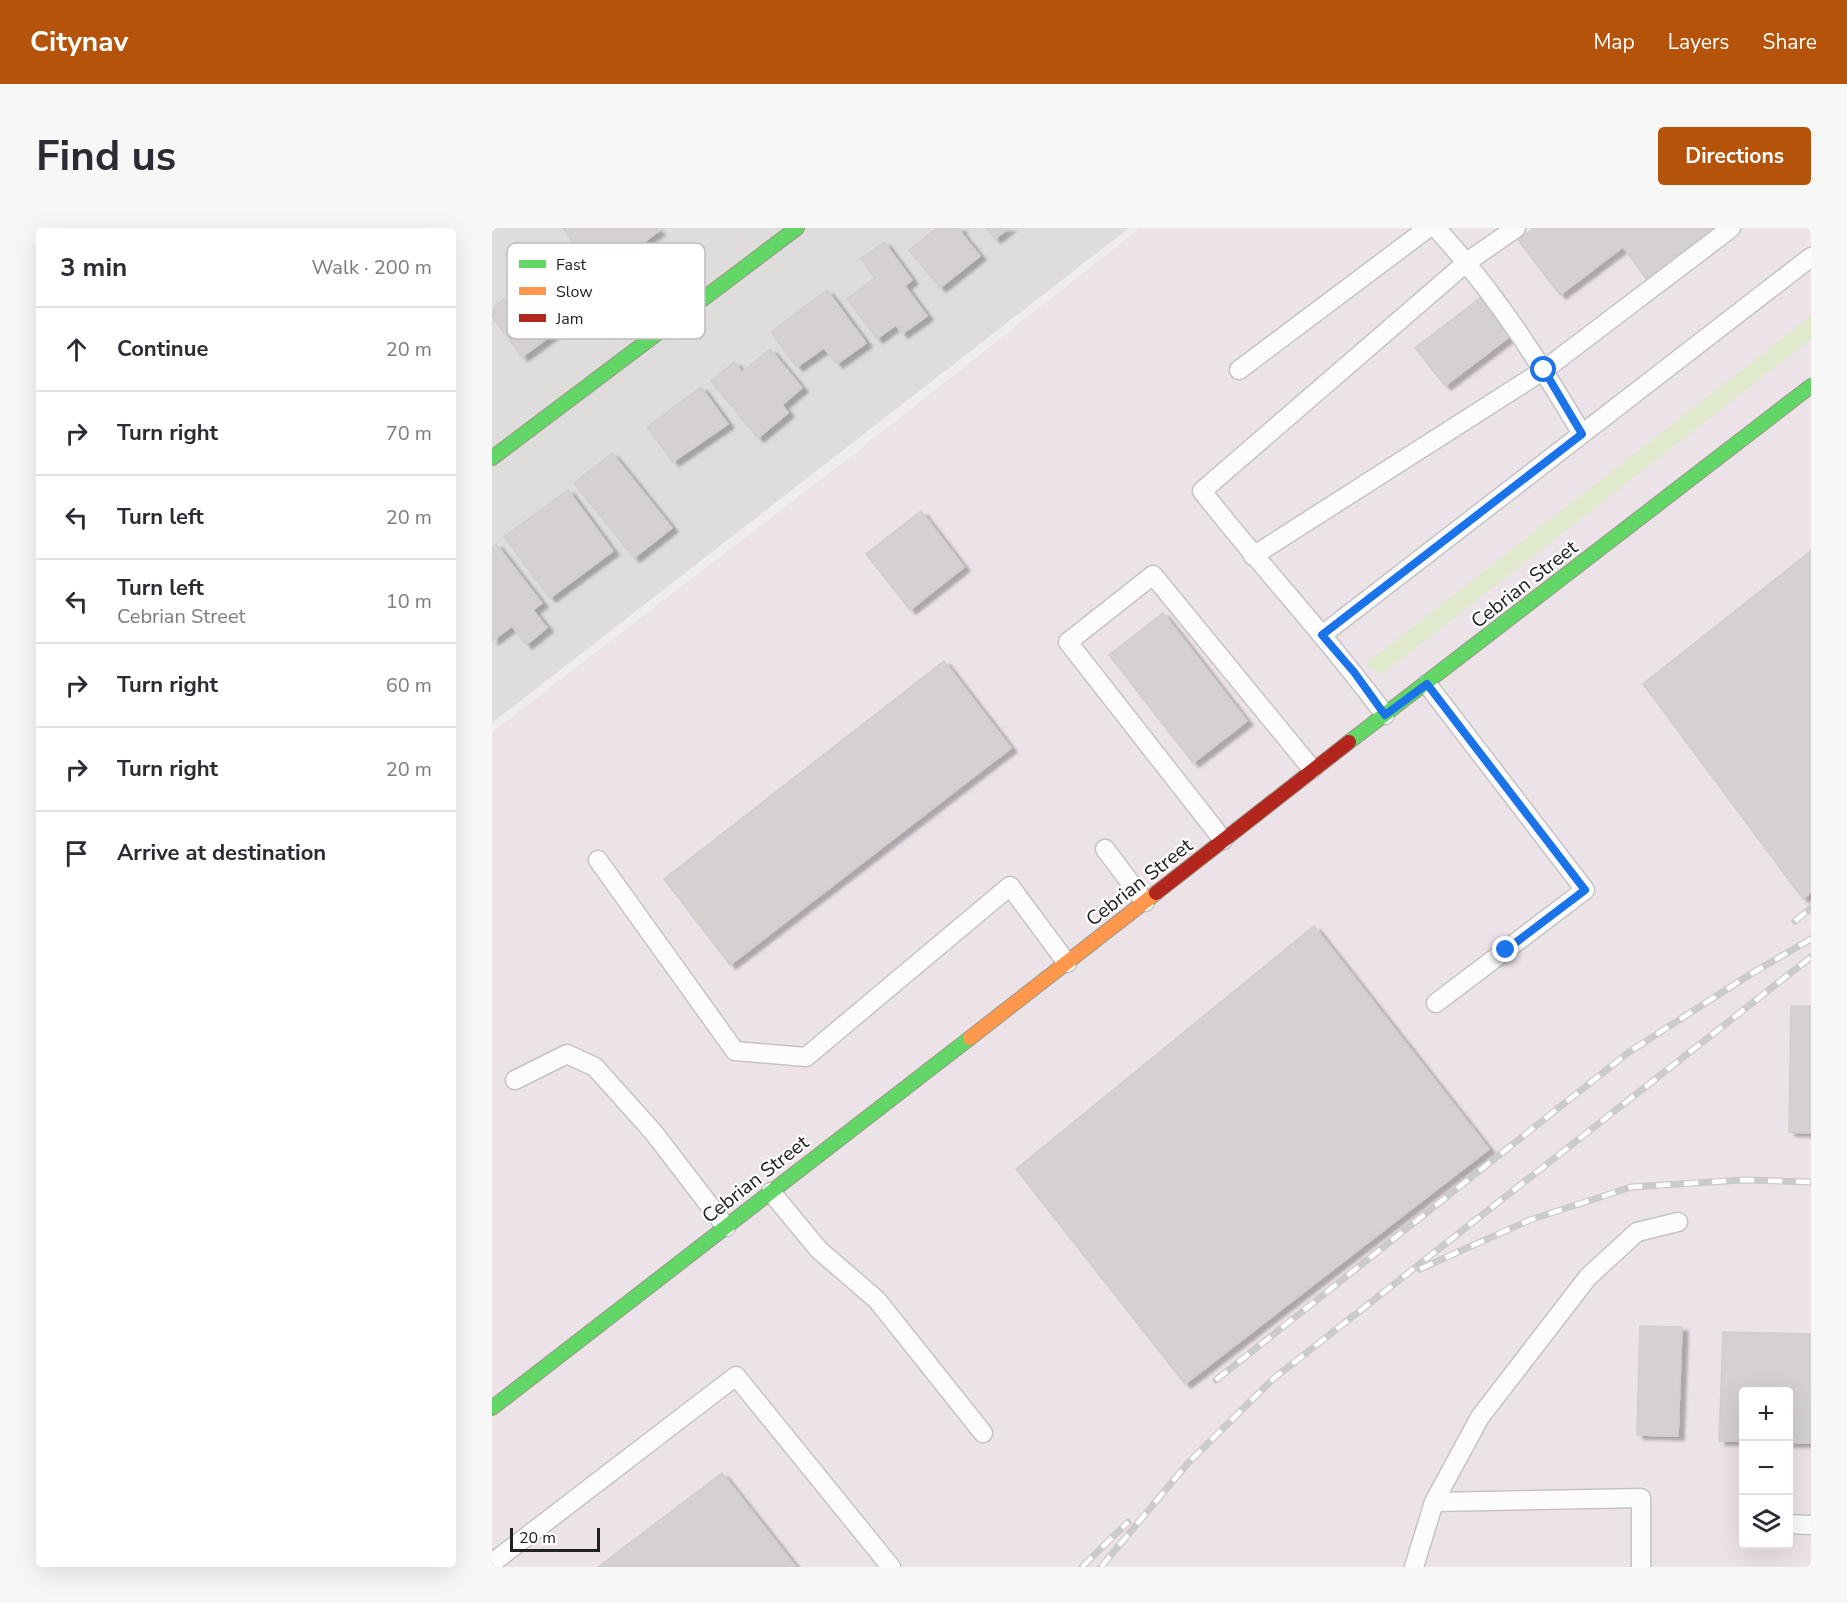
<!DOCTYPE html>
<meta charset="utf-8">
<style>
:root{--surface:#fff;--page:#f7f7f7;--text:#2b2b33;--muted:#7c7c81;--line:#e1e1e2;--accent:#b45309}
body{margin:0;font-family:"Nunito Sans",sans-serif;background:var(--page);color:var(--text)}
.controls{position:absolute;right:18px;bottom:18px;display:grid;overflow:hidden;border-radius:6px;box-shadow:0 6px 24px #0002}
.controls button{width:54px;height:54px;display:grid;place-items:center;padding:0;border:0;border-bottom:2px solid var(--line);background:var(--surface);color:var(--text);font:30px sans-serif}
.scale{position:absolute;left:18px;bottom:15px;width:90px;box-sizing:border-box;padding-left:6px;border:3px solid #212121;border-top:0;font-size:16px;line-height:21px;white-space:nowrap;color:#212121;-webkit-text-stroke:4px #fff;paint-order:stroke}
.stop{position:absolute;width:18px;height:18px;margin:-14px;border:4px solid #1a73e8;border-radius:50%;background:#fff}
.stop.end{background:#1a73e8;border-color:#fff;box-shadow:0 2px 6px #0008}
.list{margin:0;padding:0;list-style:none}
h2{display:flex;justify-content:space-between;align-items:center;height:78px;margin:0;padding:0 24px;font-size:26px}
h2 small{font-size:20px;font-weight:400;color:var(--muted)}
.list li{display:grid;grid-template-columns:39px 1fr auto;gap:18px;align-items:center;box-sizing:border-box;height:84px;padding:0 24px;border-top:2px solid var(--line)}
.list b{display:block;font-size:22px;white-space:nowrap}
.list p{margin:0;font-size:20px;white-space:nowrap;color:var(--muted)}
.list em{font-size:20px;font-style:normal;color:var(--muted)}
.icon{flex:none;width:33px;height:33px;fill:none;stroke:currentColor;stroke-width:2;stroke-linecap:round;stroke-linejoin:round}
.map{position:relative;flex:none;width:1319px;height:1339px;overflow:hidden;border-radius:6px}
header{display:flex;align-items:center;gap:36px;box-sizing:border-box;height:84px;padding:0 30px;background:var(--accent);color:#fff}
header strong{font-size:28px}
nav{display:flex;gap:33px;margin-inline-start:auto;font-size:21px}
.intro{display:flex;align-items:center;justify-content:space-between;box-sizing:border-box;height:144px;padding:0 36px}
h1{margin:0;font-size:42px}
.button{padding:15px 27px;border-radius:6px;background:var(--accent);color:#fff;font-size:21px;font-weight:700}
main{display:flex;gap:36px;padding:0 36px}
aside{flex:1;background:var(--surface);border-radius:6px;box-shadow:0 6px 24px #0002}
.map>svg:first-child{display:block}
.residential{fill:#dedddc}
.industrial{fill:#ece3e9;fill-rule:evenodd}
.grass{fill:#e0e9cc}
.building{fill:#d4d1d0;stroke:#d2cecc;stroke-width:1.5;filter:url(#shadow)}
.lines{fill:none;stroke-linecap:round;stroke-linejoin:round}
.lane-casing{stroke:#c5c4c3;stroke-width:21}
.fast-casing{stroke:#999784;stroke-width:16}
.slow-casing{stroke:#999784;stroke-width:16}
.jam-casing{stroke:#999784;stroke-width:16}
.lane{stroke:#fdfcfc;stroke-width:18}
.fast{stroke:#63d668;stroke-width:14}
.slow{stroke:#ff974d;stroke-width:14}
.jam{stroke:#b3261e;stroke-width:14}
.rail-casing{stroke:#cbcbcb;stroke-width:7}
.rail{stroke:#fff;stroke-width:4.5;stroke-dasharray:14;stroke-linecap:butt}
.route{stroke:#1a73e8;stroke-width:8}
.labels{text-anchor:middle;stroke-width:4.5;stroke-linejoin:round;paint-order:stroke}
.street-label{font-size:20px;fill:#212121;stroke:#fff}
.key{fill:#fff;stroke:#bcbcbc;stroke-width:1.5}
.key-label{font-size:16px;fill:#212121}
</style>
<header>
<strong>Citynav</strong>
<nav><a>Map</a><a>Layers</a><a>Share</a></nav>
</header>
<div class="intro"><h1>Find us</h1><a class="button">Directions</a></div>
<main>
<aside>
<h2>3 min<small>Walk · 200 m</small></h2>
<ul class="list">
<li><svg class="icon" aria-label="ahead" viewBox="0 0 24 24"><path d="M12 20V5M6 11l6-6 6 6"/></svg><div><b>Continue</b></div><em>20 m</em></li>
<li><svg class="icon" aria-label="right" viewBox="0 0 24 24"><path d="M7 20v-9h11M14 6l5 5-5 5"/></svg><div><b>Turn right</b></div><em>70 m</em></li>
<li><svg class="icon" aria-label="left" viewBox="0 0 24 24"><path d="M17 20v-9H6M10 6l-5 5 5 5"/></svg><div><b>Turn left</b></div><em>20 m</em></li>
<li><svg class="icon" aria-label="left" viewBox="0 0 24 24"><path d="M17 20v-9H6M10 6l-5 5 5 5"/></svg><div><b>Turn left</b><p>Cebrian Street</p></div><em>10 m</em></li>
<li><svg class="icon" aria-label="right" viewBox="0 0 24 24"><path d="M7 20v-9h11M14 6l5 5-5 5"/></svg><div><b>Turn right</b></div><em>60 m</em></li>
<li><svg class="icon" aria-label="right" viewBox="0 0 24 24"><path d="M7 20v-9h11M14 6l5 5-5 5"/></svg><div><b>Turn right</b></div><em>20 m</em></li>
<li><svg class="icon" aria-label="arrive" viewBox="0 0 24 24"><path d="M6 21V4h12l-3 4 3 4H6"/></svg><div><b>Arrive at destination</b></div></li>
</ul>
</aside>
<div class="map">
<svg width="1319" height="1339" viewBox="0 0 1319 1339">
<defs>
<filter id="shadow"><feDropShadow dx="6" dy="4" stdDeviation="1.5" flood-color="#0004"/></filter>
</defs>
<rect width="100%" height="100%" fill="#efedeb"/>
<polygon class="residential" points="0,0 637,0 0,495"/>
<path class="industrial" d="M 648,0 L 1319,0 L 1319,1339 L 0,1339 L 0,504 L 362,226 ZM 1252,1164 L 1296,1164 L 1296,1316 L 1252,1316 Z"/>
<polygon class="grass" points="1319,88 1319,111 889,447 882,440 878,442 873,436"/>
<g class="building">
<polygon points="71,0 164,0 167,3 132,29 143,44 112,68 90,41 97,35"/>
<polygon points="445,0 469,0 467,2 488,28 448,60 417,22"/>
<polygon points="494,0 517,0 503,11"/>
<polygon points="1042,0 1224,0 1155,52 1131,19 1068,67 1026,12"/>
<polygon points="392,14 420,52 413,58 435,88 410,106 404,97 385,111 355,71 383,50 369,31"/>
<polygon points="57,31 95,81 30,129 0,88 0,80 25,61 22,57"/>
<polygon points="335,62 374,115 345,136 332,120 305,139 279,104"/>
<polygon points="988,70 1018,108 953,158 923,120"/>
<polygon points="278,121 310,160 290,177 296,185 266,210 219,153 242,134 250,144"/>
<polygon points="209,159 236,196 181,234 155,199"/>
<polygon points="120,225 180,300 142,330 82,255"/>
<polygon points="76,262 121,323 58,370 12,309"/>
<polygon points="429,283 472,339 418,382 374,326"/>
<polygon points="4,316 50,375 41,382 55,400 34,417 20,398 0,413 0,319"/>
<polygon points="1319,323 1319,664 1311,671 1151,456"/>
<polygon points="671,385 755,493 701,535 617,427"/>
<polygon points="452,433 519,520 238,737 172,651"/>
<polygon points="822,698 997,921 693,1156 524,941"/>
<polygon points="1299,778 1319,778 1319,905 1297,904"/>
<polygon points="1148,1098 1190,1099 1186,1208 1145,1207"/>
<polygon points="1231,1104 1319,1106 1318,1215 1296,1215 1296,1164 1252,1164 1252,1213 1227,1213"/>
<polygon points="230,1245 304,1339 106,1339"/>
</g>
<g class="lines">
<g class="lane-casing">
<g id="lane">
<path d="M 944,0 C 1001,62 1047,133 1090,206"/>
<polyline points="747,142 936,0"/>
<polyline points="761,328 1052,142 1239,0"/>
<polyline points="830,407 1319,29"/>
<polyline points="935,456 1093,662 944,775"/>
<path d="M 893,487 C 836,409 769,339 710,263 L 975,34 L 1024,0"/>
<polyline points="731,612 576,414 661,347 820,541"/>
<polyline points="613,621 653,674"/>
<polyline points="106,632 243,823 314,829 518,658 575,735"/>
<polyline points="23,852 75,826 103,839 162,905 234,999"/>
<polyline points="279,964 327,1022 385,1072 491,1205"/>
<polyline points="942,1274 1149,1270 1149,1339"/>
<polyline points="1296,1296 1319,1297"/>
<polyline points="0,1335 244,1148 399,1339"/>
<polyline points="922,1339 942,1274 988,1189 1096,1049 1145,1004 1186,994"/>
</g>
</g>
<g class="fast-casing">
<g id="fast">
<polyline points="0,230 305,0"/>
<polyline points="857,514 1319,158"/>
<polyline points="0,1180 478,810"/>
</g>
</g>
<g class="slow-casing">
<polyline id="slow" points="478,810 664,665"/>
</g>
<g class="jam-casing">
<polyline id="jam" points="664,665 857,514"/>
</g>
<use href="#lane" class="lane"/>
<use href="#fast" class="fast"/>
<use href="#slow" class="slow"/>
<use href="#jam" class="jam"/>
<g class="rail-casing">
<g id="rail">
<polyline points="1303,693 1319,680"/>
<polyline points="928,1041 1038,992 1139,959 1252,952 1319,954"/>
<polyline points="724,1152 1137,824 1257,747 1319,711"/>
<polyline points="590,1339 636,1294"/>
<polyline points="609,1339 696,1235 781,1151 1319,729"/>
</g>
</g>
<use href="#rail" class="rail"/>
</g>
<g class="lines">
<polyline class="route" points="1014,722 1093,662 935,456 893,487 862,444 830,407 1090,206 1052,142"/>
</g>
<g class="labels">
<g class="street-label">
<text transform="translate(1032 356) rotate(-38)" y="7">Cebrian Street</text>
<text transform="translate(647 654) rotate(-38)" y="7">Cebrian Street</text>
<text transform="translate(263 951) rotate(-38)" y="7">Cebrian Street</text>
</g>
</g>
<rect x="15" y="15" width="198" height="96" rx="9" class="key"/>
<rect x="27" y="32" width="27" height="8" fill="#63d668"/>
<rect x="27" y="59" width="27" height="8" fill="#ff974d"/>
<rect x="27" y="86" width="27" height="8" fill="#b3261e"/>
<g class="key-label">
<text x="64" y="42">Fast</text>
<text x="64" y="69">Slow</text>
<text x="64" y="96">Jam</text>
</g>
</svg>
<div class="controls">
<button>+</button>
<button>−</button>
<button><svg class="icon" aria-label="layers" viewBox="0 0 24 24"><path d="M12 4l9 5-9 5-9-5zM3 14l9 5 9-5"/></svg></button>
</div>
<div class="scale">20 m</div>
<div class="stop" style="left:1052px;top:142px"></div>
<div class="stop end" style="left:1014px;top:722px"></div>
</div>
</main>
